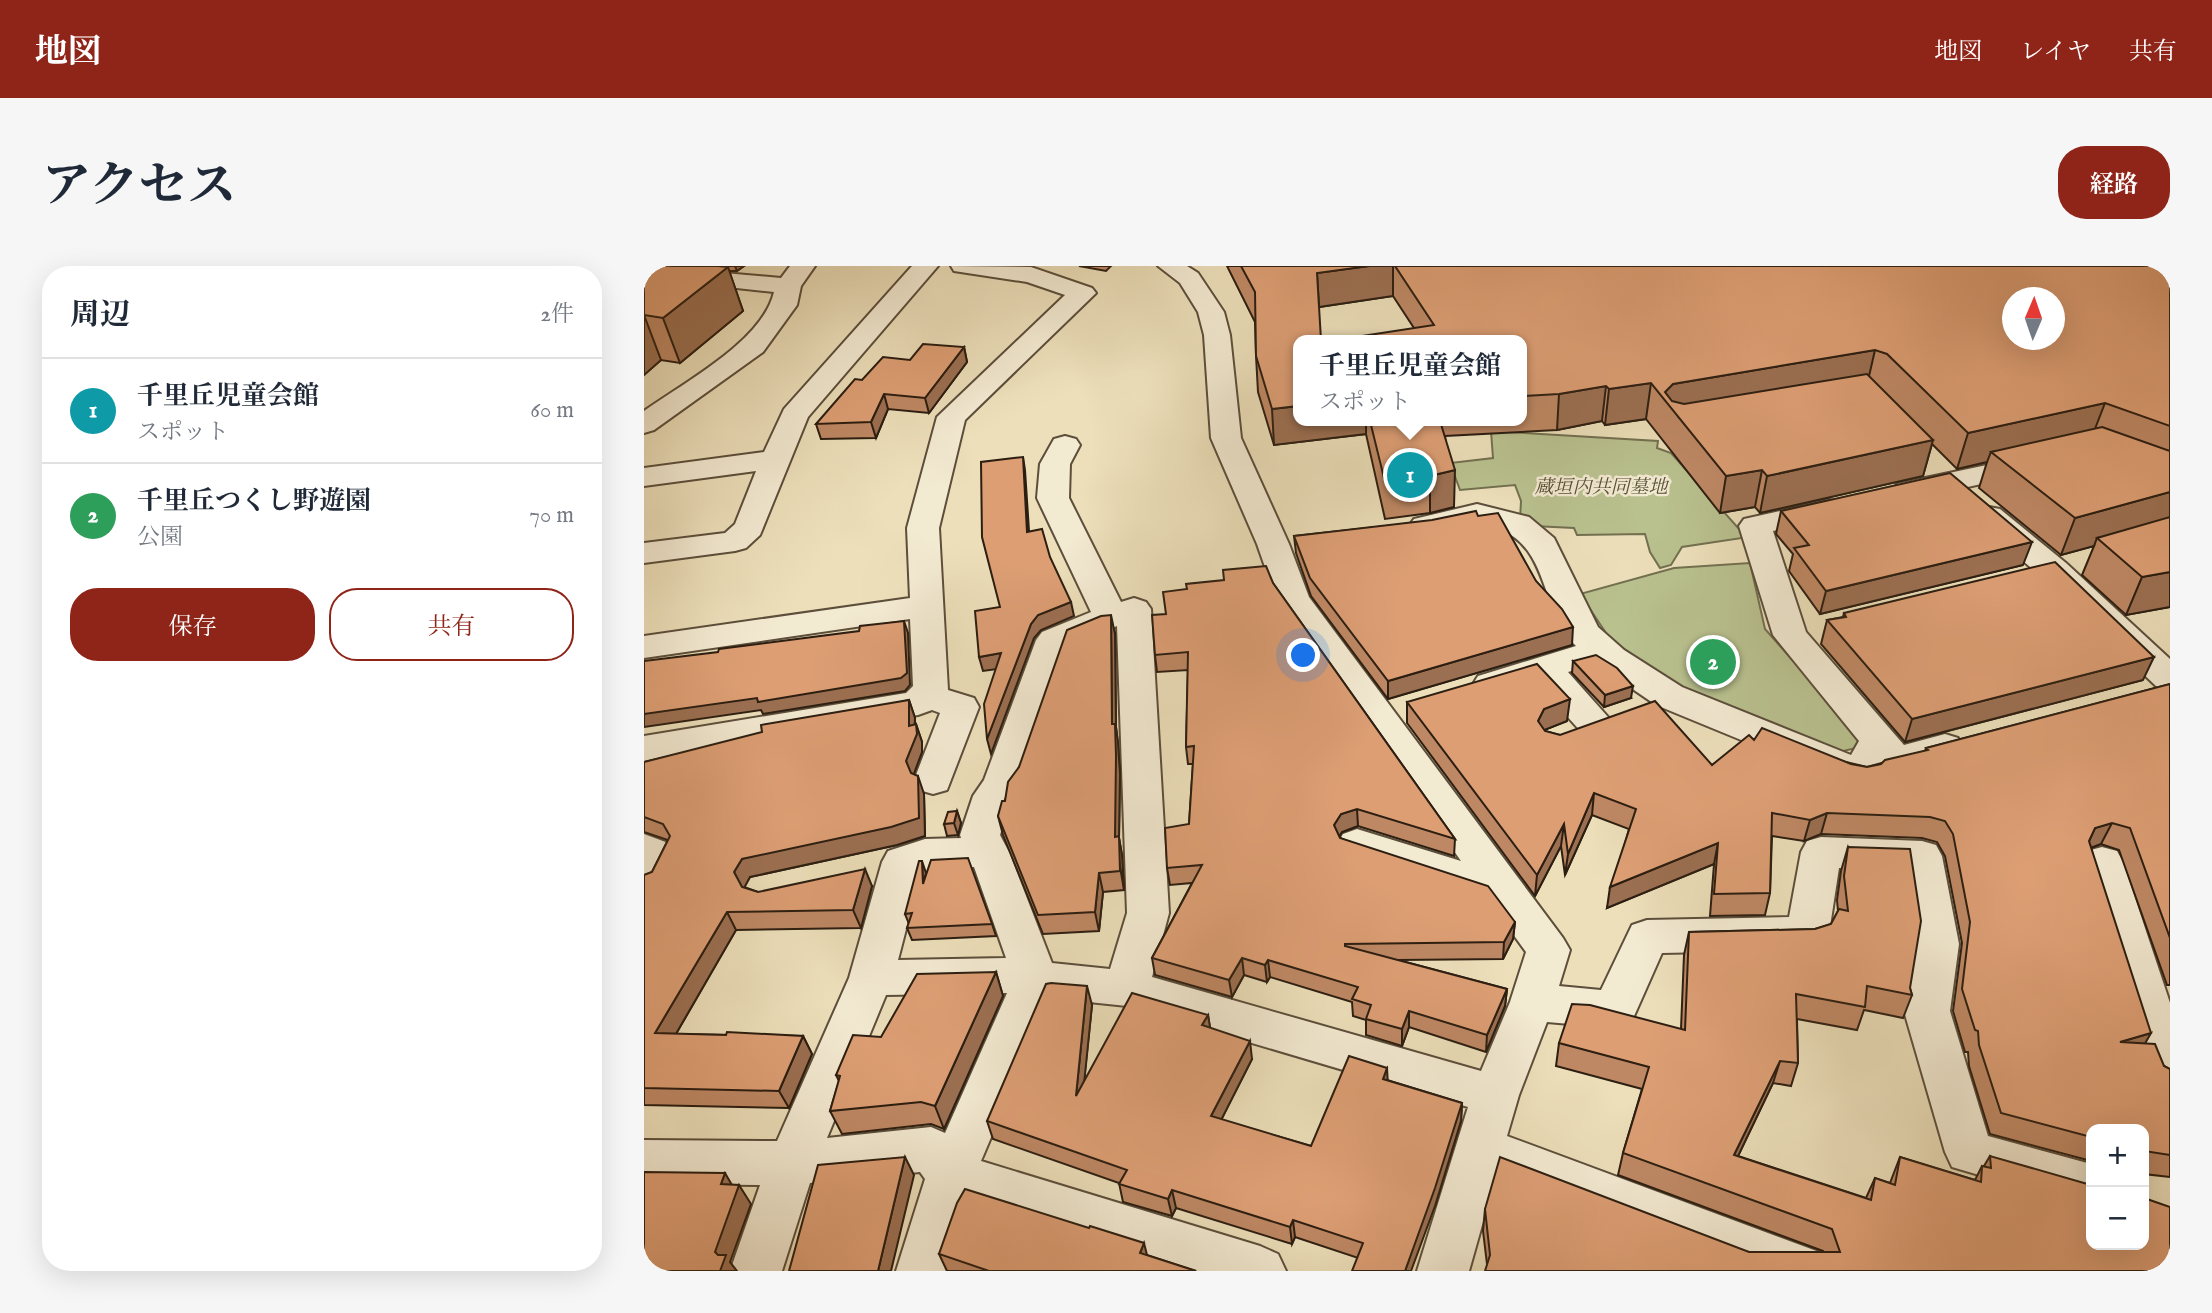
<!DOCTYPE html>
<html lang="ja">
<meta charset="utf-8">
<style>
:root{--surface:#fff;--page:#f6f6f7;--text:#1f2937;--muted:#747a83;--line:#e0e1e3;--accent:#8f2418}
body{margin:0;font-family:"IM FELL English","Noto Serif JP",serif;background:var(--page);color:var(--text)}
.controls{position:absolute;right:21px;bottom:21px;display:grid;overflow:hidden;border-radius:14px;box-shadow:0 7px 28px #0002}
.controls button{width:63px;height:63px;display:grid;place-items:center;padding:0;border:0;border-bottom:2px solid var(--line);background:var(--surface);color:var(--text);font:35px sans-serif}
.compass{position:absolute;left:1358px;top:21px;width:63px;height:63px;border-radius:50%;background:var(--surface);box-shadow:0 7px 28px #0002;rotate:2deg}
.you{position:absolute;left:660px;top:390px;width:24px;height:24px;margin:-18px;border:5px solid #fff;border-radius:50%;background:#1a73e8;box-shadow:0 0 0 10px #1a73e833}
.badge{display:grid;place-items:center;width:46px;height:46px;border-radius:50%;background:var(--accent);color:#fff;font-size:23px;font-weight:700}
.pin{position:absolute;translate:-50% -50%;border:4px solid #fff;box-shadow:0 2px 7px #0006}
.popup{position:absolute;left:649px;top:69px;width:234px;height:91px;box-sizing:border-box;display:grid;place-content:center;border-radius:14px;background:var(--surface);filter:drop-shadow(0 2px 5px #0005);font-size:23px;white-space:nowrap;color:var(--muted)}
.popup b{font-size:26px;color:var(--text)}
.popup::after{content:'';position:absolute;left:50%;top:100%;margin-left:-14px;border:14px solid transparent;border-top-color:var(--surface)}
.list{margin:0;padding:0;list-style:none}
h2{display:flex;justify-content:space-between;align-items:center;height:91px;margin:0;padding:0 28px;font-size:30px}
h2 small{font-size:23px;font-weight:400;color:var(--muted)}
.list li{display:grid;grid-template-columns:46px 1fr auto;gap:21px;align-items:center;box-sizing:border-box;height:105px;padding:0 28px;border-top:2px solid var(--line)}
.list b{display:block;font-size:26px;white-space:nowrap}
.list p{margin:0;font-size:23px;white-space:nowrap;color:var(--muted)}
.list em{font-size:23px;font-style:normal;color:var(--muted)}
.actions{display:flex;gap:14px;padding:21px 28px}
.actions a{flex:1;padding:16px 0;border:2px solid var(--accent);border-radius:28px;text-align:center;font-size:24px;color:var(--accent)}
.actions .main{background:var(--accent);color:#fff}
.map{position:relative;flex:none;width:1526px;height:1005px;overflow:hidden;border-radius:28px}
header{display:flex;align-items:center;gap:42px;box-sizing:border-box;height:98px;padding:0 35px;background:var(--accent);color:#fff}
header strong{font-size:33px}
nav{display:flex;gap:38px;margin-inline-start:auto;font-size:24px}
.intro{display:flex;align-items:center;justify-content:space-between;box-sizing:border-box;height:168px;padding:0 42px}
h1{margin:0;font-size:49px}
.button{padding:18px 32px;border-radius:28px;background:var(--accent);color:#fff;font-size:24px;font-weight:700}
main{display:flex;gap:42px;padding:0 42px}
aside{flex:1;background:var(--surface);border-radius:28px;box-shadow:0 7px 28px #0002}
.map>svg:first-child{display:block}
.green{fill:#b9c18f;stroke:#727050;stroke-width:2}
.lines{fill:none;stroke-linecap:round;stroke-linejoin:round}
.minor-casing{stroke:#5c4e3b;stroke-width:4}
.minor{fill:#f3ead2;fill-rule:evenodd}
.wall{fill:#be8864;stroke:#2c1e11;stroke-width:2;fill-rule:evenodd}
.shaded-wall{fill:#9b6f51;stroke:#2c1e11;stroke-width:2}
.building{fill:#dd9e74;stroke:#2c1e11;stroke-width:2;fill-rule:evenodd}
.labels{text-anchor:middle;stroke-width:5;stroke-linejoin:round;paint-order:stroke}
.park-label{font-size:19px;font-style:italic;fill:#564f37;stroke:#f3ead2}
</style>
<header>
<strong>地図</strong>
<nav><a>地図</a><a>レイヤ</a><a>共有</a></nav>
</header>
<div class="intro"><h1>アクセス</h1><a class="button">経路</a></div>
<main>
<aside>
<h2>周辺<small>2件</small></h2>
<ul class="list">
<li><span class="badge" style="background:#0f9aa8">1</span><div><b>千里丘児童会館</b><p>スポット</p></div><em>60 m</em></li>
<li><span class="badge" style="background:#2e9e5b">2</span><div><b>千里丘つくし野遊園</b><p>公園</p></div><em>70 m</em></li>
</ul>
<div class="actions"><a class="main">保存</a><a>共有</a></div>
</aside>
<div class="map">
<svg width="1526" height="1005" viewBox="0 0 1526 1005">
<rect width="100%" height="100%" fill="#ecdfba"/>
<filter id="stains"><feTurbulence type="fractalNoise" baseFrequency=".00286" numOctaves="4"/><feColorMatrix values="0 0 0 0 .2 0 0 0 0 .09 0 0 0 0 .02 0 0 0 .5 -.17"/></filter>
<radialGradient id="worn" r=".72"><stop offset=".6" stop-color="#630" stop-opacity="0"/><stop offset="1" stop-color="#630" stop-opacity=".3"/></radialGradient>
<g class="green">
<polygon points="847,165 1014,175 1013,182 1027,187 1096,264 1098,272 1038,281 1027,299 1016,302 1006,286 1001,268 933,269 930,262 889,260 876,254 877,235 871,219 816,224 806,197 849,192"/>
<polygon points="1106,297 1121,363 1219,474 1212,482 1195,486 1005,410 972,382 936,328 1030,302"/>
</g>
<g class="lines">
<g class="minor-casing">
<g id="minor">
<path d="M 0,0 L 137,12 L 146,0 L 171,0 L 157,20 L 153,39 L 119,86 L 10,164 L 0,167 L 0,145 C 39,117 119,75 130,26 L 0,12 Z"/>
<polygon points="268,0 294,0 164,151 116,269 102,282 91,285 0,297 0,277 81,267 91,258 112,205 0,220 0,202 120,186 140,143"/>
<polygon points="307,0 387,1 448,22 452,27 321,154 295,262 304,424 330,432 335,441 303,524 289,528 275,524 270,514 296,447 288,444 274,449 0,496 0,470 262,427 269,420 266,353 0,392 0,370 266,332 263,262 293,151 421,29 383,16 310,5"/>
<path d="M 514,0 L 543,0 L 554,7 L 580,46 L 586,69 L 597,172 L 645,278 L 665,331 L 919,672 L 926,684 L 915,720 L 957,724 L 988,659 L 1003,654 L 1145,651 L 1157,586 L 1163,575 L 1177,571 L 1278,575 L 1292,579 L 1298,590 L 1315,678 L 1306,745 L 1344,870 L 1447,898 L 1447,942 L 1308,901 L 1301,886 L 1260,745 L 1271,678 L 1260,604 L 1195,602 L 1185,667 L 1179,679 L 1164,684 L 1018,687 L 987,757 L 971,762 L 903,756 L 875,829 L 863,870 L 1178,987 L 1186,1005 L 1099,1005 L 852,910 L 825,1005 L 773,1005 L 824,841 L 483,740 L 406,732 L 337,895 L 616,980 L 634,988 L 642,1005 L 540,1005 L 324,936 L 304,1005 L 252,1005 L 281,913 L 276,906 L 166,917 L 138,1005 L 86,1005 L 116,919 L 0,918 L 0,874 L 133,875 L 205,712 L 238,596 L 244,585 L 281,573 L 317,572 L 316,569 L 329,530 L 340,514 L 392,374 L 398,366 L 447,346 L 393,232 L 396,198 L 410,173 L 421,170 L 432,173 L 436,179 L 426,198 L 425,232 L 477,336 L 490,332 L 502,336 L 507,343 L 525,647 L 508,711 L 837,805 L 866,736 L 882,686 L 845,635 L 699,588 L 693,578 L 699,568 L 713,563 L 817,595 L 632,332 L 613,278 L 567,172 L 560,69 L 554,46 L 536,17 ZM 473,360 L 483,647 L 466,703 L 408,697 L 365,586 L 356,569 L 367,534 L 377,519 L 425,381 ZM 330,601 L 362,692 L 254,694 L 277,605 ZM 363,727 L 301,867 L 287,861 L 183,872 L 242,729 Z"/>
<polygon points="1390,189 1401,192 1405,198 1401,204 1264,234 1253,232 1249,225 1253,218"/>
<path d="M 1185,234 L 1196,236 L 1201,243 L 1196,250 L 1129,265 L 1162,366 L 1260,479 L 1301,468 L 1314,472 L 1320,481 L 1314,490 L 1252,507 L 1238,502 L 1230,517 L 1216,520 L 1202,517 L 1012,439 L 952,398 L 924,406 L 972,460 L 966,469 L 953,473 L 940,469 L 892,416 L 847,430 L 834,426 L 829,418 L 834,410 L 932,380 C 895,346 907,277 849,261 C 844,260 838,257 833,257 C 811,256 792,272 770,267 L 765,260 L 770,253 L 833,238 L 885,251 L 910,272 L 954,361 L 980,384 L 1038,421 L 1207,489 L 1215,475 L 1129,369 L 1095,260 L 1100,253 Z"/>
<polygon points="1345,241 1356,243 1422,297 1526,393 1526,425 1513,421 1398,311 1334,257 1329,250 1334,243"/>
<polygon points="0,568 27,578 33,589 15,623 0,628"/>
<polygon points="1458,581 1473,585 1479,596 1526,737 1526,826 1509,820 1503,806 1437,596 1443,585"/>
</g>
</g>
<use href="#minor" class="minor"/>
</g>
<g class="wall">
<polygon points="0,0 100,0 93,5 85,5 99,45 36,97 17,94 0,109"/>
<polygon points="435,0 467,0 462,5"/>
<path d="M 583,0 L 1526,0 L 1526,341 L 1482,349 L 1438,309 L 1450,280 L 1417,289 L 1335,222 L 1343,196 L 1313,203 L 1288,178 L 1279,210 L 1116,247 L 1111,241 L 1076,247 L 1002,153 L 961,159 L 958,155 L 913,164 L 801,170 L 810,241 L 786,247 L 741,253 L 722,168 L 630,179 L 614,126 L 612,90 L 611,56 ZM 749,30 L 770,62 L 878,74 L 878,155 L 654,155 L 675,41 Z"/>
<polygon points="320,81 323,96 285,147 244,143 232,172 177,173 172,158 218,114 266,94"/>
<polygon points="1137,245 1379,299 1176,348 1145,305 1149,288 1132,268"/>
<polygon points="834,250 928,379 744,433 667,330 652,287 650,270"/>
<polygon points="629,317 811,573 810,590 714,560 698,566 695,570 696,572 871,656 869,673 859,693 754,694 863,723 861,740 842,786 765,761 758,780 722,769 722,754 709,750 708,736 626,711 623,716 600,709 588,731 511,709 508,692 548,617 526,619 523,602 545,558 549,498 544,498 542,481 544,404 513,406 511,389 522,348"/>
<polygon points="1200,347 1499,414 1261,476 1177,378 1183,354 1199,351"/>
<polygon points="471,368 472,461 474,477 476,508 475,572 478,589 480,624 459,626 455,665 399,668 359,569 354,550 375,501"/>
<polygon points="929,395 987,432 960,441 928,407"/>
<polygon points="1526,418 1526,719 1523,719 1475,584 1457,578 1447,582 1501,777 1520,800 1526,803 1526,911 1500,908 1500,863 1447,863 1447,895 1346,868 1325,800 1324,786 1321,786 1309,745 1318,677 1301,590 1293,576 1278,572 1177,568 1160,575 1128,570 1126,627 1121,649 1066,650 1070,598 963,642 985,563 948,549 921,609 917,580 891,630 763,457 763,436 923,455 900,464 901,465 916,469 1068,499 1110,474 1223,501 1281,485 1282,482"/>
<polygon points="265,434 271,452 271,459 272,458 278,476 278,486 269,508 280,528 281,570 253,579 106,611 100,621 114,626 228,620 217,662 92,664 32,768 159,770 168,788 145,842 0,839 0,609 8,606 24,574 0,566 0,496"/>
<polygon points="313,545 317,557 314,569 303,570 300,558"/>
<polygon points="1204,581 1266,722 1268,729 1259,752 1220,744 1213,764 1153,753 1154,797 1147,820 1129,817 1094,890 1222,932 1231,912 1246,917 1256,891 1331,914 1338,900 1340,900 1346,890 1526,1005 843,998 839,965 841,943 1105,986 1179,986 1179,985 974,909 979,887 998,823 912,800 915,777 1037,763 1040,689 1045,666 1171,663 1187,658 1194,645 1193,634 1197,605"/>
<polygon points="282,608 348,658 352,670 268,674 263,662 265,658 261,648"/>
<polygon points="352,706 359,730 300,863 287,858 198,868 186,845 195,815 192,809 237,771"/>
<polygon points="448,739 440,815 564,749 566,762 608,793 577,854 667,880 743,802 743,814 818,837 817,855 791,940 714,992 651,971 648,978 532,942 528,950 479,936 475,917 349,873 343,855"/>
<polygon points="295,988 503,989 552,1005 303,1005"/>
</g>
<g class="shaded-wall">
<polygon points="91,0 100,0 93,5"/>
<polygon points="725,0 749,0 749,30 675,41 673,7"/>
<polygon points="84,1 99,45 36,97 19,52"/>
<polygon points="0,49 17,94 0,109"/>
<polygon points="320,81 323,96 285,147 281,132"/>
<polygon points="1231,84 1223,119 1035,152 1021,126 1029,118"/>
<polygon points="1007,117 1002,153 961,159 965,123"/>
<polygon points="962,120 958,155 913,164 915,128"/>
<polygon points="240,128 244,143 232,172 227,156"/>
<polygon points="1461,137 1447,173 1347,186 1343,196 1313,203 1324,167"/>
<polygon points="654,140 654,155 722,155 722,168 630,179 628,143"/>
<polygon points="1289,174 1279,210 1116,247 1123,210"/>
<polygon points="379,191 381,204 386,280 383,266"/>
<polygon points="811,204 810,241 786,247 786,210"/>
<polygon points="1118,204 1111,241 1076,247 1082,210"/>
<polygon points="1526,226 1526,259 1453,272 1450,280 1417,289 1431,252"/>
<polygon points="1388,276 1379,299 1176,348 1182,325"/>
<polygon points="1526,306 1526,341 1482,349 1498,311"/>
<polygon points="427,336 430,350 397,364 390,372 347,488 343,473 387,358 394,349"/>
<polygon points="467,349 471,368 472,461 474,477 476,508 475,572 478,589 480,624 471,571 468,458"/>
<polygon points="260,355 264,367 266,419 261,425 119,448 117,444 0,461 0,448"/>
<polygon points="929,361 928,379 744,433 744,415"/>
<polygon points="357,387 361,402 339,405 335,391"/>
<polygon points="1510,391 1499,414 1261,476 1268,453"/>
<polygon points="989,420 987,432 960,441 961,429"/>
<polygon points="926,433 923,455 898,465 894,455 900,443"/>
<polygon points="265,434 271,452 270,473 272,458 278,476 278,486 268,513 262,495"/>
<polygon points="274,510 280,528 281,570 253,579 106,611 99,624 90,606 98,593"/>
<polygon points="950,527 948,549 921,609 924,588"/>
<polygon points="713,543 714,560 698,566 691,577 690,559 697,548"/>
<polygon points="313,545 317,557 314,569 310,557"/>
<polygon points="1183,547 1177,568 1160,575 1166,554"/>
<polygon points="1468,557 1457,578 1441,584 1451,562"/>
<polygon points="920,558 917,580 891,630 893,609"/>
<polygon points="1074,577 1070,598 963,642 966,621"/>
<polygon points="278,595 282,607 279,618"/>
<polygon points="221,603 228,620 217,662 209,644"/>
<polygon points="455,607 459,626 455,665 451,646"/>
<polygon points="83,646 92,664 22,785 11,767"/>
<polygon points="871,656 869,673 859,693 860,676"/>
<polygon points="598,692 600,709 588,731 585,714"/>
<polygon points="624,694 626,711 623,716 621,699"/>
<polygon points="352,706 359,730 300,863 291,840"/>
<polygon points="443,720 448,739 437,848 432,830"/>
<polygon points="863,723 861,740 842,786 843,769"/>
<polygon points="765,745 765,761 758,780 758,763"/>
<polygon points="564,749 567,767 558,759"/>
<polygon points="1507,767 1495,788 1476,776"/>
<polygon points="159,770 168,788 145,842 135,825"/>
<polygon points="606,775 608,793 570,868 567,850"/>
<polygon points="1136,795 1129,817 1084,911 1090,889"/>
<polygon points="743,802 744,820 739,813"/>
<polygon points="818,837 817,855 791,940 767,1005 761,1005"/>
<polygon points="261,891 270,909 247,1005 234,1005"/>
<polygon points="81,907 92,926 95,919 107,938 86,996 93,1005 76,1005 71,986 77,918"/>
<polygon points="528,924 532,942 528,950 524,933"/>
<polygon points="649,954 651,971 648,978 646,961"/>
<polygon points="500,977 505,997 496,987"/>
</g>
<g class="building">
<polygon points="0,0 74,0 84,1 19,52 0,49"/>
<polygon points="597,0 725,0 673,7 677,74 654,74 654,140 628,143 612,90 611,26"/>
<path d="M 751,0 L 1526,0 L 1526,160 L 1461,137 L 1324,167 L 1243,88 L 1231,84 L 1029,118 L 1021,126 L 1028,135 L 1040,138 L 1223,108 L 1289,174 L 1123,210 L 1118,204 L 1082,210 L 1007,117 L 965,123 L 962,120 L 915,128 L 878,130 L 878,74 L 692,74 L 790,59 ZM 1368,32 L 1410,32 L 1410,74 L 1368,74 Z"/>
<polygon points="279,78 320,81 281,132 240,128 227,156 172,158 211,113 218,114 239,91 266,94"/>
<polygon points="726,155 796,155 811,204 786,210 741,216"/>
<polygon points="1458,161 1526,185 1526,226 1431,252 1347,186"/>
<polygon points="379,191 383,266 398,263 406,291 427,336 394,349 387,358 343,473 340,438 357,387 335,391 331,345 356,341 338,271 337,196"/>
<polygon points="1306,207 1388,276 1182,325 1150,282 1165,279 1137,245"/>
<polygon points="832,245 834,250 854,247 892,315 918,343 929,361 744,415 666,312 650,270 788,254"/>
<polygon points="1526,251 1526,306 1498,311 1453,272"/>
<polygon points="1411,296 1510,391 1268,453 1183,354 1202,351 1200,347"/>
<polygon points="622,300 629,317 811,573 713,543 697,548 690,559 696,572 844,620 871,656 860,676 701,678 701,680 863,723 843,769 765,745 758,763 722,753 727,739 708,733 714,721 624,694 621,699 598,692 585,714 508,692 558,599 523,602 521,562 545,558 550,480 542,481 544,386 511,389 508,349 522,348 519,326 543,323 542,318 580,314 579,304"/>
<polygon points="467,349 468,458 471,458 472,490 471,571 475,570 476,605 455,607 451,646 394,649 354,550 358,535 361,535 364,516 375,501 423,364 457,350"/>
<polygon points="260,355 263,407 257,412 114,436 113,432 0,448 0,395 74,386 75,383 215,365 216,360"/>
<polygon points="952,389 973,402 989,420 961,429 929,395"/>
<polygon points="893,398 926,433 900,443 894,455 901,465 916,469 1011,435 1068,499 1105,469 1110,474 1118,462 1207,498 1223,501 1237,498 1241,494 1284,484 1282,482 1526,418 1526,672 1486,562 1468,557 1451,562 1445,575 1507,767 1476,776 1511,778 1520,800 1526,803 1526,889 1500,885 1500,863 1447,863 1447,871 1357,847 1335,779 1334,765 1331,764 1318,723 1326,656 1309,568 1301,555 1286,551 1183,547 1166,554 1128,547 1126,627 1070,628 1074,577 966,621 992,543 950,527 924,588 920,558 893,609 763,436"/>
<polygon points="265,434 265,460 272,458 273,468 262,495 267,507 274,510 275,552 247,561 98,593 90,606 98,621 114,626 221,603 209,644 83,646 11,767 82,769 83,766 159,770 135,825 0,822 0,609 8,606 26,570 19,558 0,551 0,496 118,466 117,459"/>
<polygon points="313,545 310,557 300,558 304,546"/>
<polygon points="1204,581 1266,583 1277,655 1266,722 1268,729 1223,720 1221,741 1152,728 1154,797 1136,795 1090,889 1227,934 1231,912 1251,919 1256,891 1337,916 1338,900 1347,902 1346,890 1447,919 1447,979 1500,979 1500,932 1526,941 1526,1005 841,1005 846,989 841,943 856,891 1105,986 1196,986 1188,963 979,887 1005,801 915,777 928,738 946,739 1041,764 1045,666 1171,663 1187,658 1195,643 1204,645 1200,610"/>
<polygon points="324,592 348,658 263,662 268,647 261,648 275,595 278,595 279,618 287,594"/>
<polygon points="352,706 291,840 277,836 186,845 196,810 192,809 209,769 237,771 273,708"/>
<polygon points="407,717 443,720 432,830 488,727 564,749 558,759 606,775 567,850 667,880 705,790 743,802 739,813 818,837 791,922 761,1005 708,1005 719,977 649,954 646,961 528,924 524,933 475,918 483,904 343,855 402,718"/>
<polygon points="261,891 234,1005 145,1005 174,899"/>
<polygon points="0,906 81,907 77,918 95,919 71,986 74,989 82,989 76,1005 0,1005"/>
<polygon points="321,923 445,962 446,960 500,977 496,987 552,1005 345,1005 295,988 313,937"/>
</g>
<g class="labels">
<g class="park-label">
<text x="957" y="227">蔵垣内共同墓地</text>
</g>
</g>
<rect width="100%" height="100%" filter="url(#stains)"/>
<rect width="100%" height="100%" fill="url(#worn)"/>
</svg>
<div class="controls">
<button>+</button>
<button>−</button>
</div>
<svg class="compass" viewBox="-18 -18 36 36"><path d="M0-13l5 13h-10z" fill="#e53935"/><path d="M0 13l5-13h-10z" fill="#747a83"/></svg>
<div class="you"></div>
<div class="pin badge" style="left:766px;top:209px;background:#0f9aa8">1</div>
<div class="popup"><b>千里丘児童会館</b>スポット</div>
<div class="pin badge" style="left:1069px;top:396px;background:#2e9e5b">2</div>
</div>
</main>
